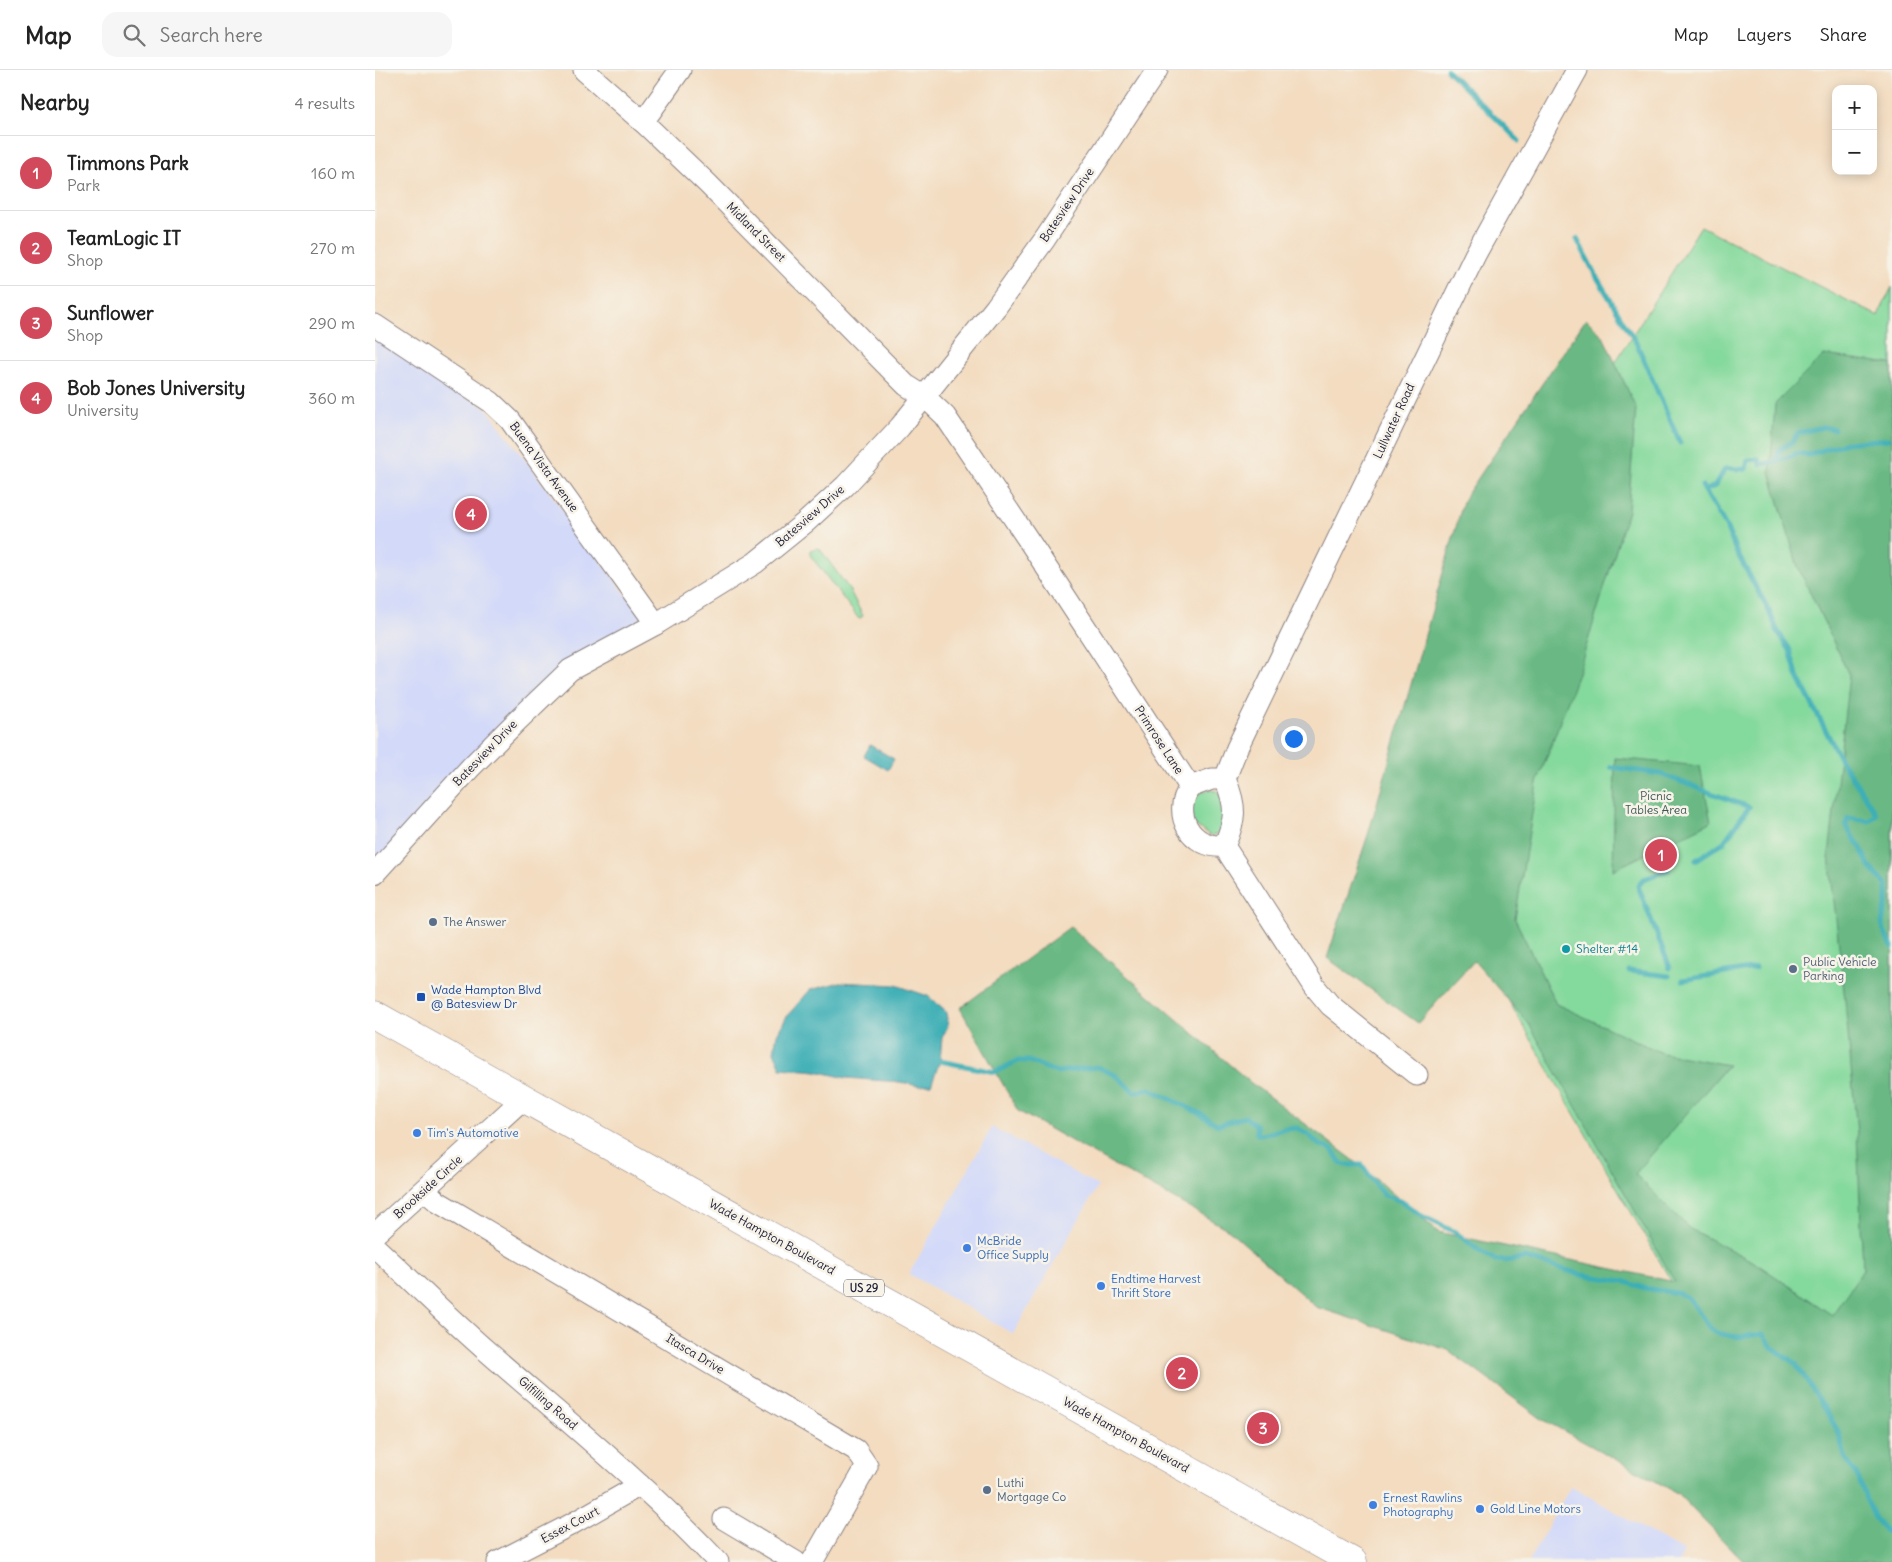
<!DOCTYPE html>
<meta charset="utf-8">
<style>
:root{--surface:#fff;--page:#f6f6f6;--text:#222;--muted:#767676;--line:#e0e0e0;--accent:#d1495b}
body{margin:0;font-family:Delius,sans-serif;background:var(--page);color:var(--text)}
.controls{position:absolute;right:15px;top:15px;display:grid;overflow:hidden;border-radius:10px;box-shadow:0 2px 12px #0003}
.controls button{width:45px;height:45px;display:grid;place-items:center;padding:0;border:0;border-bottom:1px solid var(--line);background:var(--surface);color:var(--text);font:25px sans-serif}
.you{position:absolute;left:918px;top:668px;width:18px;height:18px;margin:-12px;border:4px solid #fff;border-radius:50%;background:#1a73e8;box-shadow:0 0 0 8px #1a73e833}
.badge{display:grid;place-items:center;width:32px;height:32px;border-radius:50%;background:var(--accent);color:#fff;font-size:16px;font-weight:700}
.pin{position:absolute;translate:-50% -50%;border:2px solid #fff;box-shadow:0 1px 5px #0006}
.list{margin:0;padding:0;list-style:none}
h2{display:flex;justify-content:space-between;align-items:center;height:65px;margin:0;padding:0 20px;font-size:21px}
h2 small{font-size:16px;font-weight:400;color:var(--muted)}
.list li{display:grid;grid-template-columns:32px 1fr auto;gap:15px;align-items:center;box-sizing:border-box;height:75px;padding:0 20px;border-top:1px solid var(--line)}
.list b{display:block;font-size:19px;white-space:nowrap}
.list p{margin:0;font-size:16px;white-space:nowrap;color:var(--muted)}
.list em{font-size:16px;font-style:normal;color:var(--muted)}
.icon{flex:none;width:28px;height:28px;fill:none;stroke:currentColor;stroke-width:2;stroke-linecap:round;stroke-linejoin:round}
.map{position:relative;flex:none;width:1517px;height:1492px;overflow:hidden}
header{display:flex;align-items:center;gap:30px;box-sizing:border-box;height:70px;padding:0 25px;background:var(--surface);border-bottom:1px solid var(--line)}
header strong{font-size:24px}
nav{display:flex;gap:28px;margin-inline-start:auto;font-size:18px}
.search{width:350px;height:45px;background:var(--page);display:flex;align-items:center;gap:12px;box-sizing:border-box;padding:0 18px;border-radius:15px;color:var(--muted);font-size:19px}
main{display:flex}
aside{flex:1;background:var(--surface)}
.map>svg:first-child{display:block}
.built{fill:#d2d9f9}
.green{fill:#84d99c;stroke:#537e6c}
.forest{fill:#6bb984;stroke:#466e60}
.water{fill:#3eafb6;stroke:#306878}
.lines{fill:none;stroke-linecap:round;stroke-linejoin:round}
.stream{stroke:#3eafb6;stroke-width:5}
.minor-casing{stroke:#8a7f7e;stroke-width:23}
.major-casing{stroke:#8a7f7e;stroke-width:29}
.minor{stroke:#fff;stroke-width:21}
.major{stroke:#fff;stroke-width:28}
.service-dot{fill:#5c6f8a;stroke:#f7f3e8;stroke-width:2}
.culture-dot{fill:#0f9aa8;stroke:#f7f3e8;stroke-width:2}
.transit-dot{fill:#1a4fb4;stroke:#f7f3e8;stroke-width:2}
.shop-dot{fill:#3f7fe0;stroke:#f7f3e8;stroke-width:2}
.labels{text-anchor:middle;stroke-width:5;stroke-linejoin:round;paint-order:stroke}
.shield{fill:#f7f3e8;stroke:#62616f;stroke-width:1}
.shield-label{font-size:11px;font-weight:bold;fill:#22223b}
.street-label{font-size:12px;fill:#22223b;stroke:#f7f3e8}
.park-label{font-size:12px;fill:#3f5958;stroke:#f7f3e8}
.service-label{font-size:12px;fill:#4e5e75;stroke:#f7f3e8;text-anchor:start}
.culture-label{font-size:12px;fill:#0d838f;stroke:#f7f3e8;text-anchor:start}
.transit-label{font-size:12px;fill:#164399;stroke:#f7f3e8;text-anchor:start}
.shop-label{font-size:12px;fill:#366cbe;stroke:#f7f3e8;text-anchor:start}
</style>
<header>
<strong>Map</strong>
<div class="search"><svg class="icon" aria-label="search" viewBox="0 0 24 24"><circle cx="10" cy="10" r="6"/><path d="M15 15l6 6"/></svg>Search here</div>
<nav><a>Map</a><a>Layers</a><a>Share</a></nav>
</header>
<main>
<aside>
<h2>Nearby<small>4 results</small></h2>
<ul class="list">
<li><span class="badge">1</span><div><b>Timmons Park</b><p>Park</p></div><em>160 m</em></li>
<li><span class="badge">2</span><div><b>TeamLogic IT</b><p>Shop</p></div><em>270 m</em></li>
<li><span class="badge">3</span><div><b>Sunflower</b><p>Shop</p></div><em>290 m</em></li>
<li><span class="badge">4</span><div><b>Bob Jones University</b><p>University</p></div><em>360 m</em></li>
</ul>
</aside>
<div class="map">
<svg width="1517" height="1492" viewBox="0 0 1517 1492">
<rect width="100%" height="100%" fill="#f7f3e8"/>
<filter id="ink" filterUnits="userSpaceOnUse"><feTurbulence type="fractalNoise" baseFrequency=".02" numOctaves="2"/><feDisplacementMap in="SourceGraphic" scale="10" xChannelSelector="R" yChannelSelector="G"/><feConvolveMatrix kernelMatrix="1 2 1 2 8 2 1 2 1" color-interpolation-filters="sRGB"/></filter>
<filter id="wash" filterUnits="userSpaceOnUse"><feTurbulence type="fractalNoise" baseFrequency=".0096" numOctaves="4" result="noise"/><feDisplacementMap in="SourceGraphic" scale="20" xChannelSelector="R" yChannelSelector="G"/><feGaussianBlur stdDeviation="1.12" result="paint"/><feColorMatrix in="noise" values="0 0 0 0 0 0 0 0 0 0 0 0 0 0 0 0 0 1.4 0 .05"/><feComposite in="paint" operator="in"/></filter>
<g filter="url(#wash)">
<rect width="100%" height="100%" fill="#f3dcc0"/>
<g class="built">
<polygon points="0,261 112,339 270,550 177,609 0,799"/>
<polygon points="617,1057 723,1116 638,1264 534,1204"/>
<polygon points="1196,1416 1309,1482 1304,1492 1153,1492"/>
</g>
<g class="green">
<polygon points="1326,156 1503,246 1517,217 1517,1492 1408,1404 1095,864 1223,320"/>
<polygon points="442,478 445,479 474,519 488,546 484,549 435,485 435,480"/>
<polygon points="834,720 842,721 851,734 847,762 836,766 817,753 816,732 824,723"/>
</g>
<g class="forest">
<polygon points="1211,249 1228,266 1261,338 1253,441 1202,606 1162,713 1140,849 1181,934 1287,983 1353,995 1260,1104 1315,1159 1379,1192 1457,1245 1488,1200 1482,1064 1470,930 1454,786 1474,605 1423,497 1395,402 1400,334 1449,285 1517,294 1517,1492 1369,1492 1302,1423 1167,1349 1073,1280 941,1237 854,1160 643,1041 585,938 695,857 876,1013 977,1089 1063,1162 1300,1212 1154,954 1099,891 1043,953 952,888 993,765 1089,429"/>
<polygon points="1240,688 1325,696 1336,752 1238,800"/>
</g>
<g class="water">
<polygon points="495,675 519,689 513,700 489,686"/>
<polygon points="465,912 521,915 553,926 571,942 573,956 567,968 565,991 556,1015 544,1016 524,1012 471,1008 441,1001 406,998 399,982 402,964 412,946 435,920"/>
</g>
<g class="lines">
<g class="stream">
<polyline points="1072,0 1144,71"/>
<polyline points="1202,169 1220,204 1262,274 1305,373"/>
<polyline points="1401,392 1405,379 1416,373 1423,363 1448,357 1459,359"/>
<polyline points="1327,416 1351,456 1361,481 1394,541 1403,562 1415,580 1422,605 1467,692 1499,740 1501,745 1494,751 1473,748 1471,754 1475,763 1485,776 1494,796 1512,816 1512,831 1507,853 1510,864 1517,877"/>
<path d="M 1331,420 L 1340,416 L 1350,399 C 1358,397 1363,400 1371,399 L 1373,390 L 1383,389 L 1386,394 L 1401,392 L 1423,383 L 1432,385 L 1471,373 L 1513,369"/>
<polyline points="1236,697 1285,704 1374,737"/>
<polyline points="1321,790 1349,772 1374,737"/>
<polyline points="1293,800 1269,809 1263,816 1295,898"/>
<polyline points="1254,901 1294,906"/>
<polyline points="1308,910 1381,898"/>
<polyline points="565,991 620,1002 643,991 654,991 681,1002 723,997 742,1006 759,1022 775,1019 822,1042 843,1055 870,1047 881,1055 882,1064 886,1065 909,1059 922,1058 934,1065 943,1074 957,1080 966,1093 970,1095 987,1095 1003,1118 1009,1125 1026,1131 1047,1146 1080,1162 1103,1180 1120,1190 1130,1191 1150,1188 1207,1205 1248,1211 1269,1218 1302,1223 1312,1227 1317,1232 1334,1257 1341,1263 1362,1267 1388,1264 1397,1277 1421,1294 1445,1331 1463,1361 1470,1387 1484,1409 1491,1429 1500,1448 1510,1460 1517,1465"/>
</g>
</g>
</g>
<g filter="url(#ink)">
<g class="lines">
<g class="minor-casing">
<g id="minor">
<path d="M 209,0 L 268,52 L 333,114 L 531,315 L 550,327 L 570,346 L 654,471 L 815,717 C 796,744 816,779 849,776 L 940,917 L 955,935 L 1042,1005"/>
<polyline points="268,52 305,0"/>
<polyline points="0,255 116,332 135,350 281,554"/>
<polyline points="815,717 837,709 850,709 862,678 1100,185 1202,0"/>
<path d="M 849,776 C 861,749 862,737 850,709"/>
<polyline points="0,803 96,697 142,651 195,600 281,554 380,493 432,451 470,416 525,357 621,237 670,169 782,0"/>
<polyline points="49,1120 63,1132 481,1380 492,1396 437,1492"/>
<polyline points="0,1164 149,1028"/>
<path d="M 0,1177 C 38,1212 75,1249 114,1283 C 192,1351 272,1416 343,1492"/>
<polyline points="349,1449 421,1492"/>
<polyline points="123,1492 195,1455 265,1415"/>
</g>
</g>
<g class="major-casing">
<polyline id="major" points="0,945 978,1492"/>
</g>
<use href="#minor" class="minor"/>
<use href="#major" class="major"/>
</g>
</g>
<g class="service-dot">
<circle cx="58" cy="852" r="5"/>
<circle cx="1418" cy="899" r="5"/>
<circle cx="612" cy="1420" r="5"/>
</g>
<circle class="culture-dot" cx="1191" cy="879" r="5"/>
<rect class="transit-dot" x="41" y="922" width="10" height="10" rx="2.5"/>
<g class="shop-dot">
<circle cx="42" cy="1063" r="5"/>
<circle cx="592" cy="1178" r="5"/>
<circle cx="726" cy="1216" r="5"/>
<circle cx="998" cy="1435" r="5"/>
<circle cx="1105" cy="1439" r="5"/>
</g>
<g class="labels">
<rect class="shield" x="469" y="1209.5" width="40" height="17" rx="4"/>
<g class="shield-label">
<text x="489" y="1222">US 29</text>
</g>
<g class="street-label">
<text transform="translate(692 135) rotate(-56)" y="4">Batesview Drive</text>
<text transform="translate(381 162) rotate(45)" y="4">Midland Street</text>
<text transform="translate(1019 351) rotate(-65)" y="4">Lullwater Road</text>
<text transform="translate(169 397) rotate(54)" y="4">Buena Vista Avenue</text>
<text transform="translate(435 446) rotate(-41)" y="4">Batesview Drive</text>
<text transform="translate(784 670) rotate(57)" y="4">Primrose Lane</text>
<text transform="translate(110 683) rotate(-46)" y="4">Batesview Drive</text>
<text transform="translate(53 1117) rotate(-42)" y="4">Brookside Circle</text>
<text transform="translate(397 1167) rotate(29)" y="4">Wade Hampton Boulevard</text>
<text transform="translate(320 1284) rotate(31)" y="4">Itasca Drive</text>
<text transform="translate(173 1333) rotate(41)" y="4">Gilfilling Road</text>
<text transform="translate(751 1365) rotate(29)" y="4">Wade Hampton Boulevard</text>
<text transform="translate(195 1455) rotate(-28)" y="4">Essex Court</text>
</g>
<g class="park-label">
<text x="1281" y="730">Picnic<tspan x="1281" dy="14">Tables Area</tspan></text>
</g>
<g class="service-label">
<text x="68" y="856">The Answer</text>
<text x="1428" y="896">Public Vehicle<tspan x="1428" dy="14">Parking</tspan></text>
<text x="622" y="1417">Luthi<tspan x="622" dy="14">Mortgage Co</tspan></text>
</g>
<g class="culture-label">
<text x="1201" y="883">Shelter #14</text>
</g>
<g class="transit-label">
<text x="56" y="924">Wade Hampton Blvd<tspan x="56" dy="14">@ Batesview Dr</tspan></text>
</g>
<g class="shop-label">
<text x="52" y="1067">Tim's Automotive</text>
<text x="602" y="1175">McBride<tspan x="602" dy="14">Office Supply</tspan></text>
<text x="736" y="1213">Endtime Harvest<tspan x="736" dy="14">Thrift Store</tspan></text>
<text x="1008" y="1432">Ernest Rawlins<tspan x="1008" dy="14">Photography</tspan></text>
<text x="1115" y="1443">Gold Line Motors</text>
</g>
</g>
</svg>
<div class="controls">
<button>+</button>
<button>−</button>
</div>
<div class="you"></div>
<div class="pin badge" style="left:1286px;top:785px">1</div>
<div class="pin badge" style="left:807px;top:1303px">2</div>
<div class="pin badge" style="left:888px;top:1358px">3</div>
<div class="pin badge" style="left:96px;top:444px">4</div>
</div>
</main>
